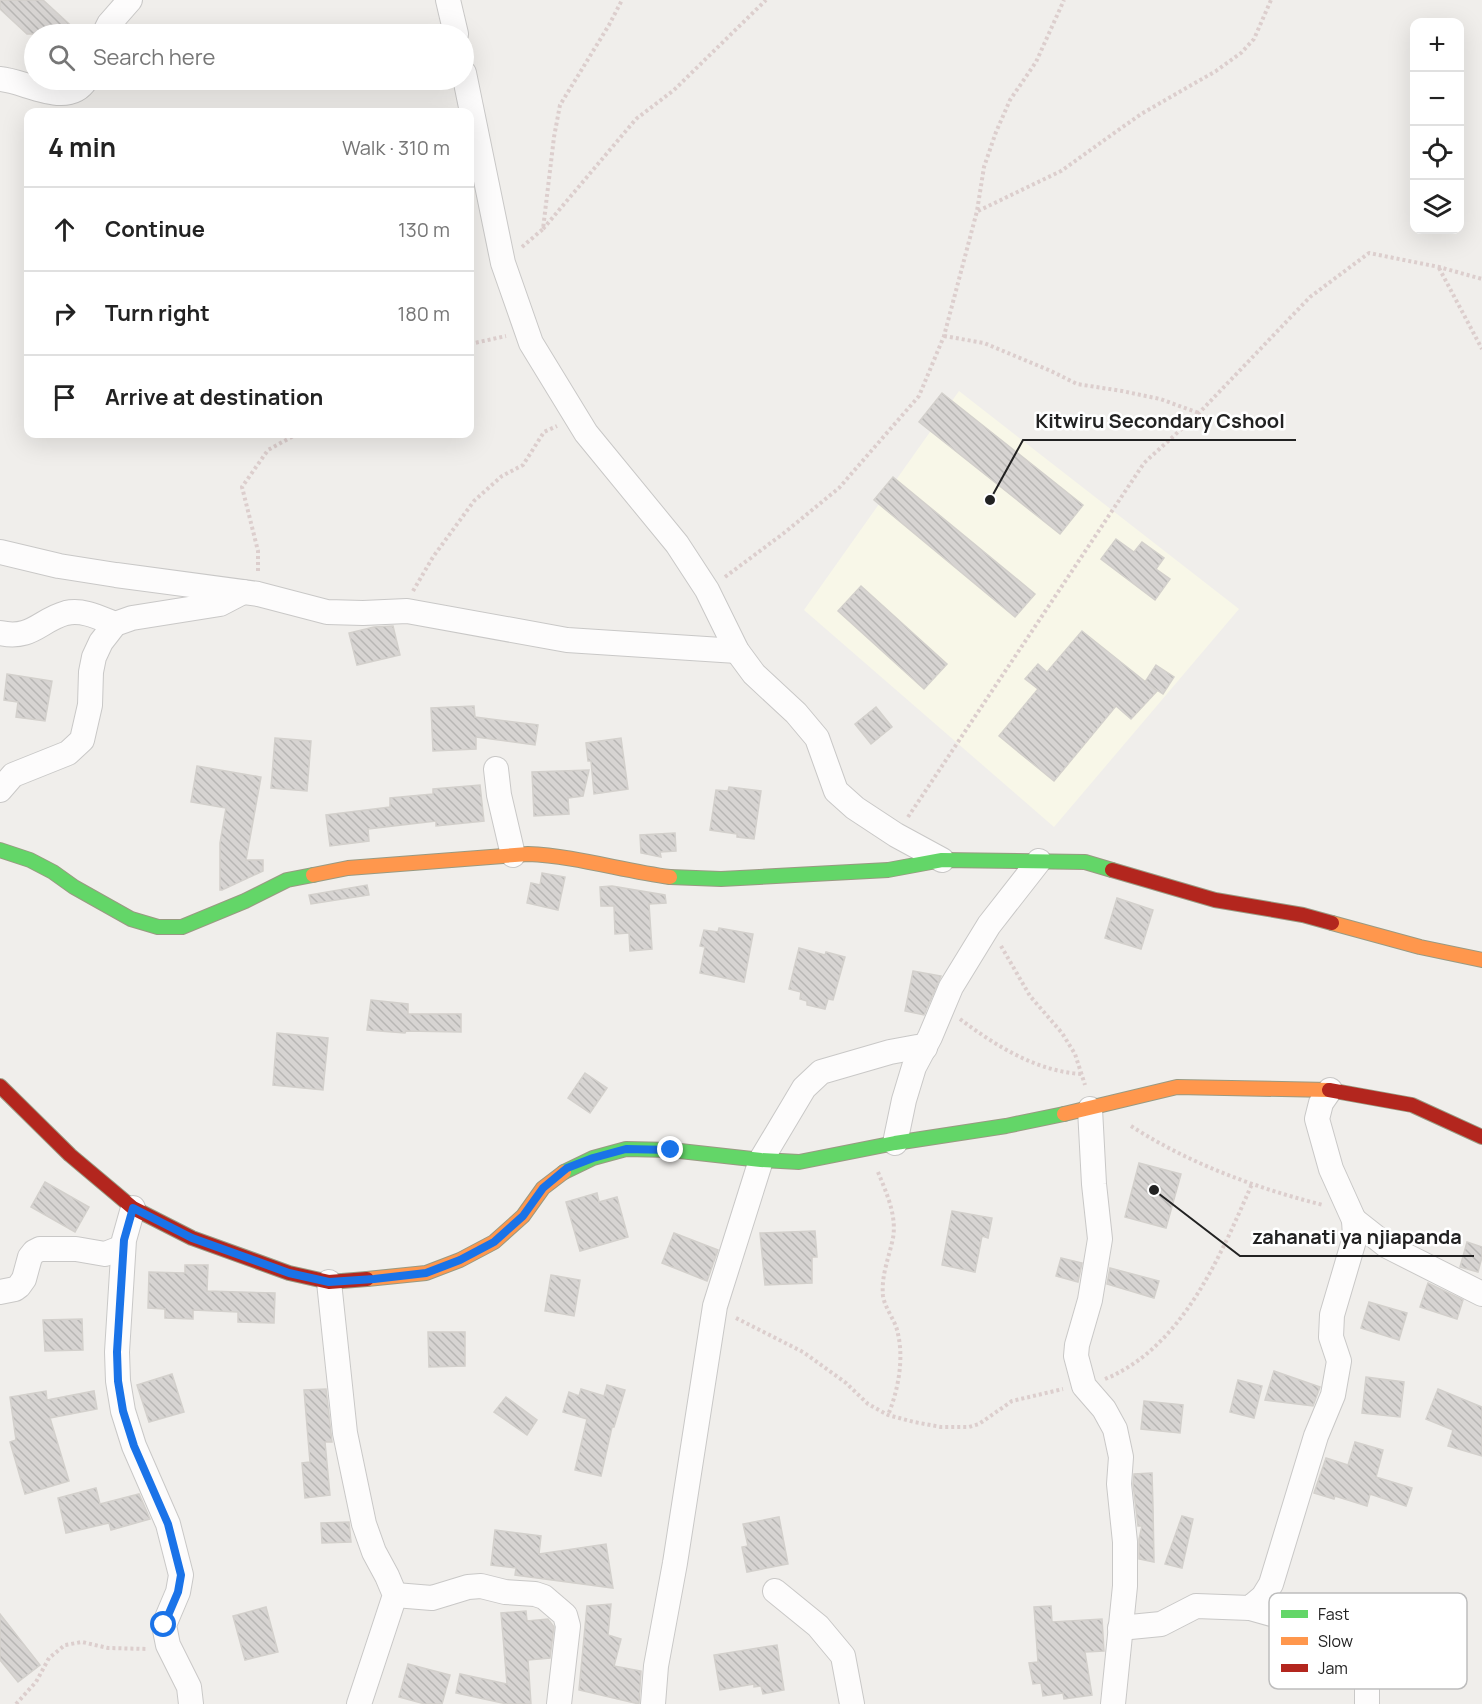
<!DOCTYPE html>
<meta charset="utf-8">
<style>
:root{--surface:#fff;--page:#f6f6f6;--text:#222;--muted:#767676;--line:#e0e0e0}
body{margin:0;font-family:Manrope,sans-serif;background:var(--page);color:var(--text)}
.controls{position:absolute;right:18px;top:18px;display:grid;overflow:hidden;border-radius:12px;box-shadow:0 6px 24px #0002}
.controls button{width:54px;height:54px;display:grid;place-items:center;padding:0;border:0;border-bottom:2px solid var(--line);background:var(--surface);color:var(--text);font:30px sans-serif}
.stop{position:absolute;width:18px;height:18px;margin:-14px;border:4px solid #1a73e8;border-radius:50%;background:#fff}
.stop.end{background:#1a73e8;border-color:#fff;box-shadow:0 2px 6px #0008}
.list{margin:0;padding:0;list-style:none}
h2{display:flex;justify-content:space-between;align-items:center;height:78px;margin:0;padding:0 24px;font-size:26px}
h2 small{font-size:20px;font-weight:400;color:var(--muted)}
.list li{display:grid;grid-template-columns:39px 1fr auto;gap:18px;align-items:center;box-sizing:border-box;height:84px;padding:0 24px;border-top:2px solid var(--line)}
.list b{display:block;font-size:22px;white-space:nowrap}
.list em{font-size:20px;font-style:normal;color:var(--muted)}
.icon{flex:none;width:33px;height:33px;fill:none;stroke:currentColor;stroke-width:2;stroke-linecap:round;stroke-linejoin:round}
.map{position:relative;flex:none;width:1482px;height:1704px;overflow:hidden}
.search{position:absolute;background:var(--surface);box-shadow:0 6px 24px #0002;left:24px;top:24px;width:450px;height:66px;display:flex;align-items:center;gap:15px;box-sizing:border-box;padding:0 21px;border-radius:33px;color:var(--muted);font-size:22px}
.panel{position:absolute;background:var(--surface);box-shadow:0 6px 24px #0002;left:24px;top:108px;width:450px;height:330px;border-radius:12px}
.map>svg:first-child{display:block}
.education{fill:#f8f7e8}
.building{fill:url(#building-back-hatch);stroke:#d3d0cc;stroke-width:1.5}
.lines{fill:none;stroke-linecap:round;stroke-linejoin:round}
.street-casing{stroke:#c9c8c7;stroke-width:26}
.fast-casing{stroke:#999a82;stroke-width:16}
.slow-casing{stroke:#999a82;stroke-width:16}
.jam-casing{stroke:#999a82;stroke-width:16}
.path{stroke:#dccecd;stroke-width:4;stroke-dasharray:3 3;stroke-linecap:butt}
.street{stroke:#fdfcfc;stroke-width:24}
.fast{stroke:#63d668;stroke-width:14}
.slow{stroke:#ff974d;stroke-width:14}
.jam{stroke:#b3261e;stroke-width:14}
.route{stroke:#1a73e8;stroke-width:8}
.key{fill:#fff;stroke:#bdbdbd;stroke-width:1.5}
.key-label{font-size:16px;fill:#222}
.leader{fill:none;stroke:#222;stroke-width:2}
.callout-dot{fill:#222;stroke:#fff;stroke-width:2}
.callout-label{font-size:20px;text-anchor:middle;font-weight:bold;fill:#222;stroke:#fff;stroke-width:5;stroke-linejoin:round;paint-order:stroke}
</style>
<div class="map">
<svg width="1482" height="1704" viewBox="0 0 1482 1704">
<defs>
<pattern id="building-back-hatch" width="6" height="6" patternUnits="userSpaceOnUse" patternTransform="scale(1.5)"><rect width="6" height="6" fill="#d7d4d2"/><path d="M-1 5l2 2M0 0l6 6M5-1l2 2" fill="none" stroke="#b8b6b4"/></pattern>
</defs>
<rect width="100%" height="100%" fill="#f0eeeb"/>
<polygon class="education" points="959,391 1239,609 1054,827 804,610"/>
<g class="building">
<polygon points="0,0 43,0 80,34 27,34 0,9"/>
<polygon points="942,393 1083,505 1060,534 919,422"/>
<polygon points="893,477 1035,594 1015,617 874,500"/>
<polygon points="1116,539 1134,552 1142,542 1164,558 1156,569 1170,579 1155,600 1101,559"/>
<polygon points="861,586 947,664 924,689 838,611"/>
<polygon points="393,626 400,655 357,665 349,633 374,627"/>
<polygon points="1082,631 1157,691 1131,719 1116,706 1054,781 999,736 1038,689 1025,679 1038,664 1047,672"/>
<polygon points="1156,665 1174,677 1163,694 1145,682"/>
<polygon points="7,674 52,681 45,721 16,717 18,702 4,700"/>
<polygon points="474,706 475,717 538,725 535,745 476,737 476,749 433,751 431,708"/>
<polygon points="876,707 892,727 871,744 855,724"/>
<polygon points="275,738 311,741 307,791 271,788"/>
<polygon points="621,738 628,789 594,794 591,761 588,761 586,743"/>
<polygon points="197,766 261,777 246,860 263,860 263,871 222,890 220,890 220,843 226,808 191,802"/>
<polygon points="589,770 583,796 568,798 569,814 534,816 532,772"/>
<polygon points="480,785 484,821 436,826 436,821 368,829 369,841 330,846 326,815 390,807 390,798 433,794 433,789"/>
<polygon points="729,787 761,791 754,839 737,837 737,834 710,830 716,790 728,791"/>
<polygon points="675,833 676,851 660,852 661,857 641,853 640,835"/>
<polygon points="542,873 565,877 558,910 527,903 531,883 540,885"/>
<polygon points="367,885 369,895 311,904 309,895"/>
<polygon points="612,886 665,895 666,903 649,904 652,949 630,951 629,933 615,934 614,906 601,906 600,887"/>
<polygon points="1117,898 1153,910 1141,949 1105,938"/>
<polygon points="719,928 753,934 744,982 700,973 705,947 700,946 704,930 718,932"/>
<polygon points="799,948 825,955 826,952 845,957 833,1000 828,999 825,1009 807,1005 807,1001 800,999 801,992 789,989"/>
<polygon points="913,971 941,976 924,1015 905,1011"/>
<polygon points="371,1000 408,1004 408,1014 461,1014 461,1032 406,1031 405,1033 367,1030"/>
<polygon points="277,1033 328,1038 323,1090 273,1085"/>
<polygon points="585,1073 607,1088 590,1113 568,1098"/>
<polygon points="1139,1163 1181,1174 1166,1228 1125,1217"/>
<polygon points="45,1182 89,1207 75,1232 31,1207"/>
<polygon points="597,1193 599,1202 617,1197 628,1237 580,1251 566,1202"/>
<polygon points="952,1211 992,1218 988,1238 982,1236 975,1272 942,1265"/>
<polygon points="815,1231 817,1257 812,1257 812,1283 765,1285 760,1233"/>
<polygon points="674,1233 718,1250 707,1281 662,1263"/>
<polygon points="1467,1242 1482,1247 1482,1257 1478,1272 1460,1267"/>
<polygon points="1061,1258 1082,1263 1078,1282 1056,1276"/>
<polygon points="185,1265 208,1265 207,1291 275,1293 274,1323 238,1322 238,1312 193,1310 193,1319 165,1318 165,1309 148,1308 149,1272 185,1273"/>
<polygon points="1110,1268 1159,1281 1154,1298 1107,1284"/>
<polygon points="551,1275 580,1280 574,1316 545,1311"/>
<polygon points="1428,1283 1463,1300 1457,1319 1420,1307"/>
<polygon points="1369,1302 1407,1313 1399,1340 1361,1328"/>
<polygon points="82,1319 83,1350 45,1351 43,1320"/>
<polygon points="428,1332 465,1332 465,1366 429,1367"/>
<polygon points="1274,1371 1320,1387 1313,1406 1265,1400"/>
<polygon points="172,1374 184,1412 149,1422 137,1385"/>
<polygon points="1366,1377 1404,1382 1400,1417 1362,1413"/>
<polygon points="1238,1380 1262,1386 1254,1418 1230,1412"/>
<polygon points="607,1385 625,1390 614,1427 612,1427 601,1476 575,1470 587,1419 563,1412 569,1392 579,1396 581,1389 604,1396"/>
<polygon points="326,1389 332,1442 325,1442 330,1495 305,1498 302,1463 310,1462 304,1390"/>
<polygon points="1438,1389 1482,1407 1482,1456 1448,1446 1453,1430 1426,1419"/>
<polygon points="46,1391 47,1400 94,1391 97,1409 50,1418 69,1481 25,1494 10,1442 16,1440 10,1397"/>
<polygon points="506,1397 537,1420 527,1435 494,1412"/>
<polygon points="1144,1401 1183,1405 1180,1433 1141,1429"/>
<polygon points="1355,1442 1383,1450 1376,1477 1412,1488 1406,1506 1370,1494 1367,1506 1335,1496 1334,1499 1314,1493 1326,1458 1348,1465"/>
<polygon points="1152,1473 1153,1507 1154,1562 1139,1559 1139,1539 1142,1526 1138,1526 1133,1484 1134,1474"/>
<polygon points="96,1488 100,1504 139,1494 150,1519 111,1530 109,1523 66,1533 58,1498"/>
<polygon points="1182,1516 1193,1519 1182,1568 1165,1564"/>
<polygon points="779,1517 788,1564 747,1572 742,1547 748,1546 743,1524"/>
<polygon points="349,1522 351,1542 322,1543 321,1523"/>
<polygon points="495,1530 541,1536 539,1554 606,1544 613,1588 515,1575 516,1568 491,1565"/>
<polygon points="611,1604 608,1635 621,1639 614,1666 641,1671 639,1704 579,1690 587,1606"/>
<polygon points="1051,1606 1052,1622 1102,1619 1104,1651 1085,1652 1092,1695 1064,1699 1063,1693 1043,1696 1041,1683 1033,1684 1029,1663 1038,1662 1034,1607"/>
<polygon points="266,1607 278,1652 245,1660 233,1616"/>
<polygon points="526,1611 527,1621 548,1619 554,1627 550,1658 528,1660 531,1704 507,1704 456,1693 460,1674 507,1684 501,1613"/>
<polygon points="0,1614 40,1665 18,1682 0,1660"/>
<polygon points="777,1645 784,1690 763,1694 761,1686 754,1687 754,1684 720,1690 714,1655"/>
<polygon points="408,1664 450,1675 442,1704 425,1704 399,1697"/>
</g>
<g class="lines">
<g class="street-casing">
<g id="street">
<polyline points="448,0 456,34"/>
<polyline points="104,34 109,24 130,0"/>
<polyline points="464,73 503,263 531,343 586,433 677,544 707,590 737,651 754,674 796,713 817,738 836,791 855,808 896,835 942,860"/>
<path d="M 0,79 C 26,81 68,109 86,80"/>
<polyline points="0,552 59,566 116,575 258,594 327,612 363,613 407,611 567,640 737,651"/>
<path d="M 0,633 C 32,640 40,620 66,613 C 83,609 100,618 115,624"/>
<polyline points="496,769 499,795 513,855"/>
<polyline points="0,790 13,775 68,753 82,740 90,705 91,672 94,657 101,642 115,624 132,618 220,604 243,592"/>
<polyline points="1090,1109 1094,1184 1100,1239 1090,1300 1077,1345 1076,1356 1084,1386 1104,1409 1115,1429 1121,1457 1119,1484 1125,1542 1125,1586 1113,1704"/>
<polyline points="895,1143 904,1100 914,1067 930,1037 951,987 989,925 1039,861"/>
<polyline points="133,1208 124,1240 117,1352 118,1381 123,1411 134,1446 168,1524 181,1575 178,1592 164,1625 168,1645 189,1687 191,1704"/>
<polyline points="1354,1220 1387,1246 1482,1294"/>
<polyline points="329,1282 345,1433 364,1524 374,1552 387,1576 395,1595 359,1704"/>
<polyline points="0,1292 15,1289 19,1286 24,1279 30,1257 34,1252 40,1249 76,1249 105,1254 123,1247"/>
<polyline points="775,1591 818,1626 843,1656 852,1704"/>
<polyline points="395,1595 432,1598 468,1587 481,1586 505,1592 535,1594 544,1597 565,1615 568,1626 559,1704"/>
<polyline points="1250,1608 1311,1625 1327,1639 1342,1660 1364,1673 1367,1686 1367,1704"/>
<polyline points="1120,1628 1161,1624 1196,1606 1250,1608 1263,1597 1271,1584 1316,1436 1333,1395 1339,1361 1331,1337 1332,1315 1355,1237 1354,1220 1331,1169 1317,1119 1321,1103 1330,1090"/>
<polyline points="653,1704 656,1666 675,1563 715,1306 761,1160 804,1088 821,1072 890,1052 917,1047 925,1048"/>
</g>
</g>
<g class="fast-casing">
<g id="fast">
<polyline points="0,850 30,860 53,872 74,887 131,919 158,927 182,927 245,901 287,880 313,875"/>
<polyline points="670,877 721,879 888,870 942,860 1085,862 1112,870"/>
<polyline points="564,1172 593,1158 626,1149 671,1150 761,1160 799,1162 895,1143 1006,1126 1064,1114"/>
</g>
</g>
<g class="slow-casing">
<g id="slow">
<path d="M 313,875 L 348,868 L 528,854 C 576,856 623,871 670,877"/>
<polyline points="1332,923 1420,947 1482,960"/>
<polyline points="1064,1114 1177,1087 1329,1090"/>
<polyline points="367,1279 426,1273 460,1260 494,1242 523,1216 543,1188 564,1172"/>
</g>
</g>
<g class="jam-casing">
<g id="jam">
<polyline points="1112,870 1215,900 1303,915 1332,923"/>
<polyline points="0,1086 70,1155 133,1208 192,1238 289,1273 329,1282 367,1279"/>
<polyline points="1329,1090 1412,1105 1482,1137"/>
</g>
</g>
<g class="path">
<polyline points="978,211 1061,171 1141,114 1216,71 1241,53 1254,39 1271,0"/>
<polyline points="543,229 636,119 674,90 766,0"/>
<polyline points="522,247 543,229 554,137 560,105 609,25 622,0"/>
<polyline points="1439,268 1482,349"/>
<polyline points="944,336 984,343 1051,371 1077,384 1122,391 1160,399 1199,413"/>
<polyline points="470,344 506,336"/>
<polyline points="258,571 258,551 242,487 268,450 297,434"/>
<polyline points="725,577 784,533 839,488 919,396 944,336 977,211 984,167 996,132 1010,100 1036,62 1064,0"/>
<polyline points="413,591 433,557 474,501 502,476 523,465 544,432 557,426"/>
<polyline points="908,817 1144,463 1199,413 1310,297 1369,253 1439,267 1482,279"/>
<polyline points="1001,946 1030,996 1062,1033 1075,1054 1085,1085"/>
<path d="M 960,1019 C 996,1046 1036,1071 1081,1074"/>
<path d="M 1131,1126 C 1190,1164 1256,1188 1323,1205"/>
<path d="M 878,1172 C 886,1192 897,1215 893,1238 C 889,1258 881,1275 883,1296 C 885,1309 896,1321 898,1334 C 904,1360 898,1391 888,1415"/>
<polyline points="736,1318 803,1352 846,1383 868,1404 888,1415 914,1422 941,1427 969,1427 979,1424 1012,1401 1063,1389"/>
<path d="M 1105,1379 C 1183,1347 1220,1256 1252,1184"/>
<polyline points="16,1704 36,1682 49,1658 65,1645 82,1642 108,1648 148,1649"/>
</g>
<use href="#street" class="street"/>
<use href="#fast" class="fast"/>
<use href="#slow" class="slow"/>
<use href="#jam" class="jam"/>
</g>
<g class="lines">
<polyline class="route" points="164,1625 178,1592 181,1575 168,1524 134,1446 123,1411 118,1381 117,1352 124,1240 133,1208 192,1238 289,1273 329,1282 374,1279 426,1273 460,1260 494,1242 523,1216 543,1188 567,1168 593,1158 626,1149 671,1150"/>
</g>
<rect x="1269" y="1593" width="198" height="96" rx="9" class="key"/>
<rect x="1281" y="1610" width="27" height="8" fill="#63d668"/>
<rect x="1281" y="1637" width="27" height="8" fill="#ff974d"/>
<rect x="1281" y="1664" width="27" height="8" fill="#b3261e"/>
<g class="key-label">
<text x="1318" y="1620">Fast</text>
<text x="1318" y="1647">Slow</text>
<text x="1318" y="1674">Jam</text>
</g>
<path class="leader" d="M990 500L1023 440H1296M1154 1190L1240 1256H1474"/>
<g class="callout-dot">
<circle cx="990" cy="500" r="6"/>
<circle cx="1154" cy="1190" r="6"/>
</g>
<g class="callout-label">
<text x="1160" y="428">Kitwiru Secondary Cshool</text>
<text x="1357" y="1244">zahanati ya njiapanda</text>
</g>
</svg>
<div class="controls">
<button>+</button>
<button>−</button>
<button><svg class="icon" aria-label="locate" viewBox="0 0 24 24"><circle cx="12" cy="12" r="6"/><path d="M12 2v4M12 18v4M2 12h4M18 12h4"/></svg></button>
<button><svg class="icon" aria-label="layers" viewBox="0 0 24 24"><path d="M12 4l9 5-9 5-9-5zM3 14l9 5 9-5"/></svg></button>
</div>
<div class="stop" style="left:164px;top:1625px"></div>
<div class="stop end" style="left:671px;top:1150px"></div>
<div class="search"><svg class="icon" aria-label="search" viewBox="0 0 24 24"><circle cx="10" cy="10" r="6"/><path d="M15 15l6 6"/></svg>Search here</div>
<section class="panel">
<h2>4 min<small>Walk · 310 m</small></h2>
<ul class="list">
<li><svg class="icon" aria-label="ahead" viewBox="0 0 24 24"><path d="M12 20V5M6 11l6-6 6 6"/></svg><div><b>Continue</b></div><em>130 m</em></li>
<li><svg class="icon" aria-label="right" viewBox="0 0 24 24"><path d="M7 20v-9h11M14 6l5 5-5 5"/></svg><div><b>Turn right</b></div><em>180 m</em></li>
<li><svg class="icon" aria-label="arrive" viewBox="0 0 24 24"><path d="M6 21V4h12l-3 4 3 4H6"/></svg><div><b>Arrive at destination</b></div></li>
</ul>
</section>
</div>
